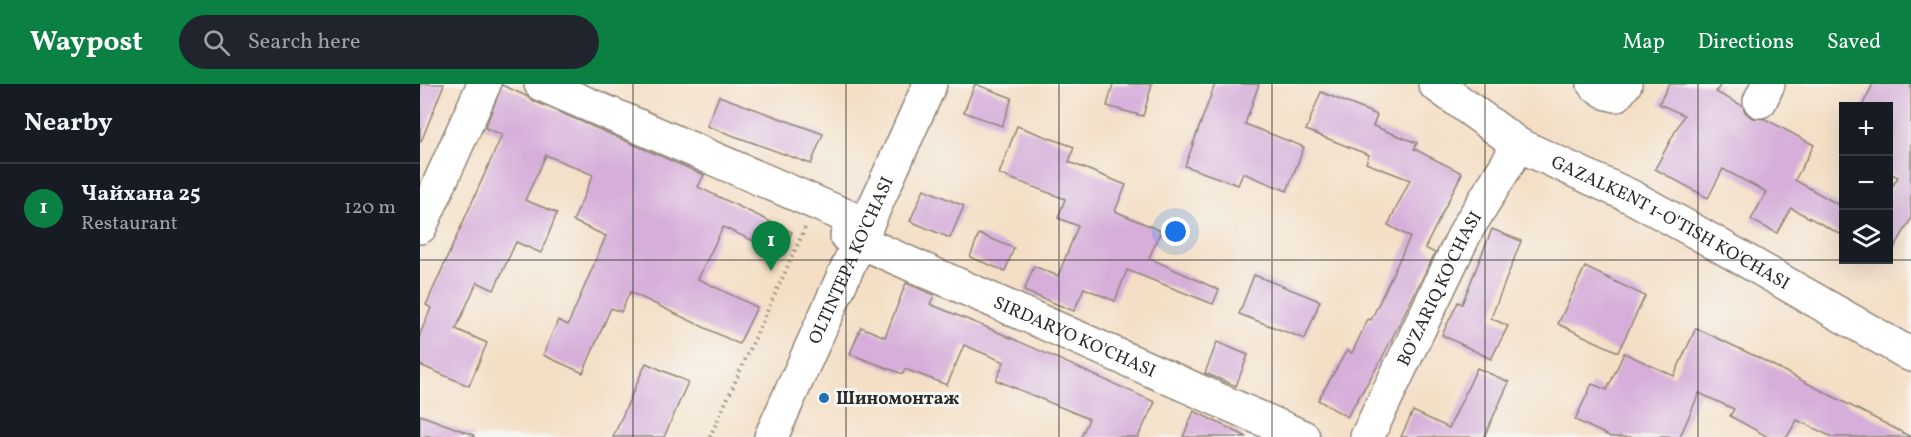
<!DOCTYPE html>
<meta charset="utf-8">
<style>
:root{--surface:#171b24;--page:#20242c;--text:#f1f3f6;--muted:#9ea1a6;--line:#363941;--accent:#0b8043}
body{margin:0;font-family:Vollkorn,serif;background:var(--page);color:var(--text)}
.controls{position:absolute;right:18px;top:18px;display:grid;overflow:hidden;border-radius:0px;box-shadow:0 6px 24px #0002}
.controls button{width:54px;height:54px;display:grid;place-items:center;padding:0;border:0;border-bottom:2px solid var(--line);background:var(--surface);color:var(--text);font:30px sans-serif}
.you{position:absolute;left:756px;top:148px;width:21px;height:21px;margin:-15px;border:4px solid #fff;border-radius:50%;background:#1a73e8;box-shadow:0 0 0 9px #1a73e833}
.badge{display:grid;place-items:center;width:39px;height:39px;border-radius:50%;background:var(--accent);color:#fff;font-size:20px;font-weight:700}
.pin{position:absolute;translate:-50% -50px;filter:drop-shadow(0 2px 3px #0008)}
.pin::after{content:'';position:absolute;top:32px;width:21px;height:18px;background:inherit;clip-path:polygon(0 0,100% 0,50% 100%)}
.list{margin:0;padding:0;list-style:none}
h2{display:flex;justify-content:space-between;align-items:center;height:78px;margin:0;padding:0 24px;font-size:26px}
h2 small{font-size:20px;font-weight:400;color:var(--muted)}
.list li{display:grid;grid-template-columns:39px 1fr auto;gap:18px;align-items:center;box-sizing:border-box;height:90px;padding:0 24px;border-top:2px solid var(--line)}
.list b{display:block;font-size:22px;white-space:nowrap}
.list p{margin:0;font-size:20px;white-space:nowrap;color:var(--muted)}
.list em{font-size:20px;font-style:normal;color:var(--muted)}
.icon{flex:none;width:33px;height:33px;fill:none;stroke:currentColor;stroke-width:2;stroke-linecap:round;stroke-linejoin:round}
.map{position:relative;flex:none;width:1491px;height:353px;overflow:hidden}
header{display:flex;align-items:center;gap:36px;box-sizing:border-box;height:84px;padding:0 30px;background:var(--accent);color:#fff}
header strong{font-size:28px}
nav{display:flex;gap:33px;margin-inline-start:auto;font-size:21px}
.search{width:420px;height:54px;background:var(--page);display:flex;align-items:center;gap:15px;box-sizing:border-box;padding:0 21px;border-radius:33px;color:var(--muted);font-size:22px}
main{display:flex}
aside{flex:1;background:var(--surface)}
.map>svg:first-child{display:block}
.building{fill:#d6aed9}
.lines{fill:none;stroke-linecap:round;stroke-linejoin:round}
.minor-casing{stroke:#908578;stroke-width:36}
.major-casing{stroke:#908578;stroke-width:36}
.path{stroke:#908578;stroke-width:4;stroke-dasharray:1.5 4.5;stroke-linecap:butt}
.minor{stroke:#fff;stroke-width:33}
.major{stroke:#fff;stroke-width:33}
.grid{fill:none;stroke:#2b2b2b;stroke-width:1.5;stroke-opacity:0.55}
.poi-dot{fill:#1f6fb2;stroke:#f6f6f2;stroke-width:2}
.labels{text-anchor:middle;stroke-width:6;stroke-linejoin:round;paint-order:stroke}
.street-label{font-size:18px;fill:#2b2b2b;stroke:#f6f6f2}
.poi-label{font-size:18px;font-weight:bold;fill:#2b2b2b;stroke:#f6f6f2;text-anchor:start}
</style>
<header>
<strong>Waypost</strong>
<div class="search"><svg class="icon" aria-label="search" viewBox="0 0 24 24"><circle cx="10" cy="10" r="6"/><path d="M15 15l6 6"/></svg>Search here</div>
<nav><a>Map</a><a>Directions</a><a>Saved</a></nav>
</header>
<main>
<aside>
<h2>Nearby<small></small></h2>
<ul class="list">
<li><span class="badge">1</span><div><b>Чайхана 25</b><p>Restaurant</p></div><em>120 m</em></li>
</ul>
</aside>
<div class="map">
<svg width="1491" height="353" viewBox="0 0 1491 353">
<rect width="100%" height="100%" fill="#f6f6f2"/>
<filter id="ink" filterUnits="userSpaceOnUse"><feTurbulence type="fractalNoise" baseFrequency=".0167" numOctaves="2"/><feDisplacementMap in="SourceGraphic" scale="12" xChannelSelector="R" yChannelSelector="G"/><feConvolveMatrix kernelMatrix="1 2 1 2 8 2 1 2 1" color-interpolation-filters="sRGB"/></filter>
<filter id="wash" filterUnits="userSpaceOnUse"><feTurbulence type="fractalNoise" baseFrequency=".008" numOctaves="4" result="noise"/><feDisplacementMap in="SourceGraphic" scale="24" xChannelSelector="R" yChannelSelector="G"/><feGaussianBlur stdDeviation="1.35" result="paint"/><feColorMatrix in="noise" values="0 0 0 0 0 0 0 0 0 0 0 0 0 0 0 0 0 1.4 0 .05"/><feComposite in="paint" operator="in"/></filter>
<g filter="url(#wash)">
<rect width="100%" height="100%" fill="#f4dfc6"/>
<g id="blocks">
<g class="building">
<polygon points="0,0 24,0 1,58 0,57"/>
<polygon points="555,0 592,14 582,42 544,28"/>
<polygon points="693,0 732,0 723,32 687,22"/>
<polygon points="795,0 839,0 825,40 884,63 867,107 823,89 818,101 765,82"/>
<polygon points="1249,0 1301,0 1296,8 1323,22 1325,28 1332,34 1345,35 1394,61 1375,96 1424,124 1424,152 1371,124 1357,149 1331,136 1346,108 1303,85 1288,114 1235,85 1264,31 1239,20"/>
<polygon points="1453,0 1491,0 1491,135 1468,175 1468,110 1478,93 1468,88 1468,22 1442,22"/>
<polygon points="82,1 106,12 114,17 284,91 278,103 372,148 362,170 303,143 278,195 337,223 319,260 210,208 201,228 191,224 163,289 123,271 138,236 148,241 186,152 153,137 173,91 126,71 105,116 137,129 121,169 96,158 74,206 57,198 36,245 67,259 49,302 0,281 0,250 11,224 6,221 82,51 65,44"/>
<polygon points="901,8 957,31 953,42 997,59 994,65 1042,89 1005,164 1015,169 960,278 927,333 898,316 927,266 932,269 948,235 951,236 990,153 968,141 990,96 946,79 949,71 886,46"/>
<polygon points="299,12 403,50 391,80 287,42"/>
<polygon points="597,42 654,63 649,78 706,101 695,127 741,147 729,174 799,206 793,220 707,186 695,217 664,204 654,227 604,207 614,182 638,192 658,142 638,134 645,115 579,90"/>
<polygon points="504,105 544,122 530,154 490,137"/>
<polygon points="1072,145 1101,157 1071,234 1088,242 1071,275 1022,251 1038,218 1042,220"/>
<polygon points="559,150 594,164 585,187 550,173"/>
<polygon points="1165,183 1225,212 1198,268 1138,240"/>
<polygon points="834,191 900,217 885,255 819,230"/>
<polygon points="486,199 514,211 510,220 580,249 735,318 718,353 661,353 669,335 576,296 584,278 544,261 527,301 485,285 483,290 430,270 441,243 465,253"/>
<polygon points="1276,244 1335,272 1491,353 1412,353 1377,336 1367,353 1348,353 1310,332 1314,325 1279,309 1260,353 1191,353 1155,336 1172,300 1187,306 1204,269 1254,292"/>
<polygon points="797,258 828,271 816,302 785,289"/>
<polygon points="226,279 268,298 244,353 193,353"/>
<polygon points="1057,284 1089,298 1064,353 981,353 993,327 1029,344"/>
<polygon points="774,327 827,353 763,353"/>
<polygon points="0,331 54,351 54,353 0,353"/>
</g>
</g>
</g>
<g filter="url(#ink)">
<use href="#blocks" fill-opacity="0" stroke="#908578" stroke-width="1.5"/>
<g class="lines">
<g class="minor-casing">
<g id="minor">
<polyline points="121,0 447,141"/>
<path id="s1" d="M 1015,0 L 1099,61 L 1212,113 L 1276,148 L 1491,271"/>
<polyline points="1174,0 1188,9 1196,11 1205,0"/>
<polyline points="1340,17 1348,0"/>
<polyline points="0,143 64,0"/>
<path id="s2" d="M 427,152 L 883,353"/>
<path id="s3" d="M 947,353 L 1047,145 L 1099,61"/>
</g>
</g>
<g class="major-casing">
<g id="major">
<path id="s4" d="M 351,353 L 510,0"/>
</g>
</g>
<polyline class="path" points="290,353 386,142"/>
<use href="#minor" class="minor"/>
<use href="#major" class="major"/>
</g>
</g>
<path class="grid" d="M 213,0 L 213,353M 426,0 L 426,353M 639,0 L 639,353M 852,0 L 852,353M 1065,0 L 1065,353M 1278,0 L 1278,353M 0,176 L 1491,176"/>
<circle class="poi-dot" cx="404" cy="314" r="6"/>
<g class="labels">
<g class="street-label">
<text dy="6" stroke="none"><textPath href="#s1" startOffset="274">GAZALKENT 1-O'TISH KO'CHASI</textPath></text>
<text dy="6" stroke="none"><textPath href="#s4" startOffset="194">OLTINTEPA KO'CHASI</textPath></text>
<text dy="6" stroke="none"><textPath href="#s3" startOffset="165">BO'ZARIQ KO'CHASI</textPath></text>
<text dy="6" stroke="none"><textPath href="#s2" startOffset="249">SIRDARYO KO'CHASI</textPath></text>
</g>
<g class="poi-label">
<text x="416" y="320">Шиномонтаж</text>
</g>
</g>
</svg>
<div class="controls">
<button>+</button>
<button>−</button>
<button><svg class="icon" aria-label="layers" viewBox="0 0 24 24"><path d="M12 4l9 5-9 5-9-5zM3 14l9 5 9-5"/></svg></button>
</div>
<div class="you"></div>
<div class="pin badge" style="left:351px;top:187px">1</div>
</div>
</main>
